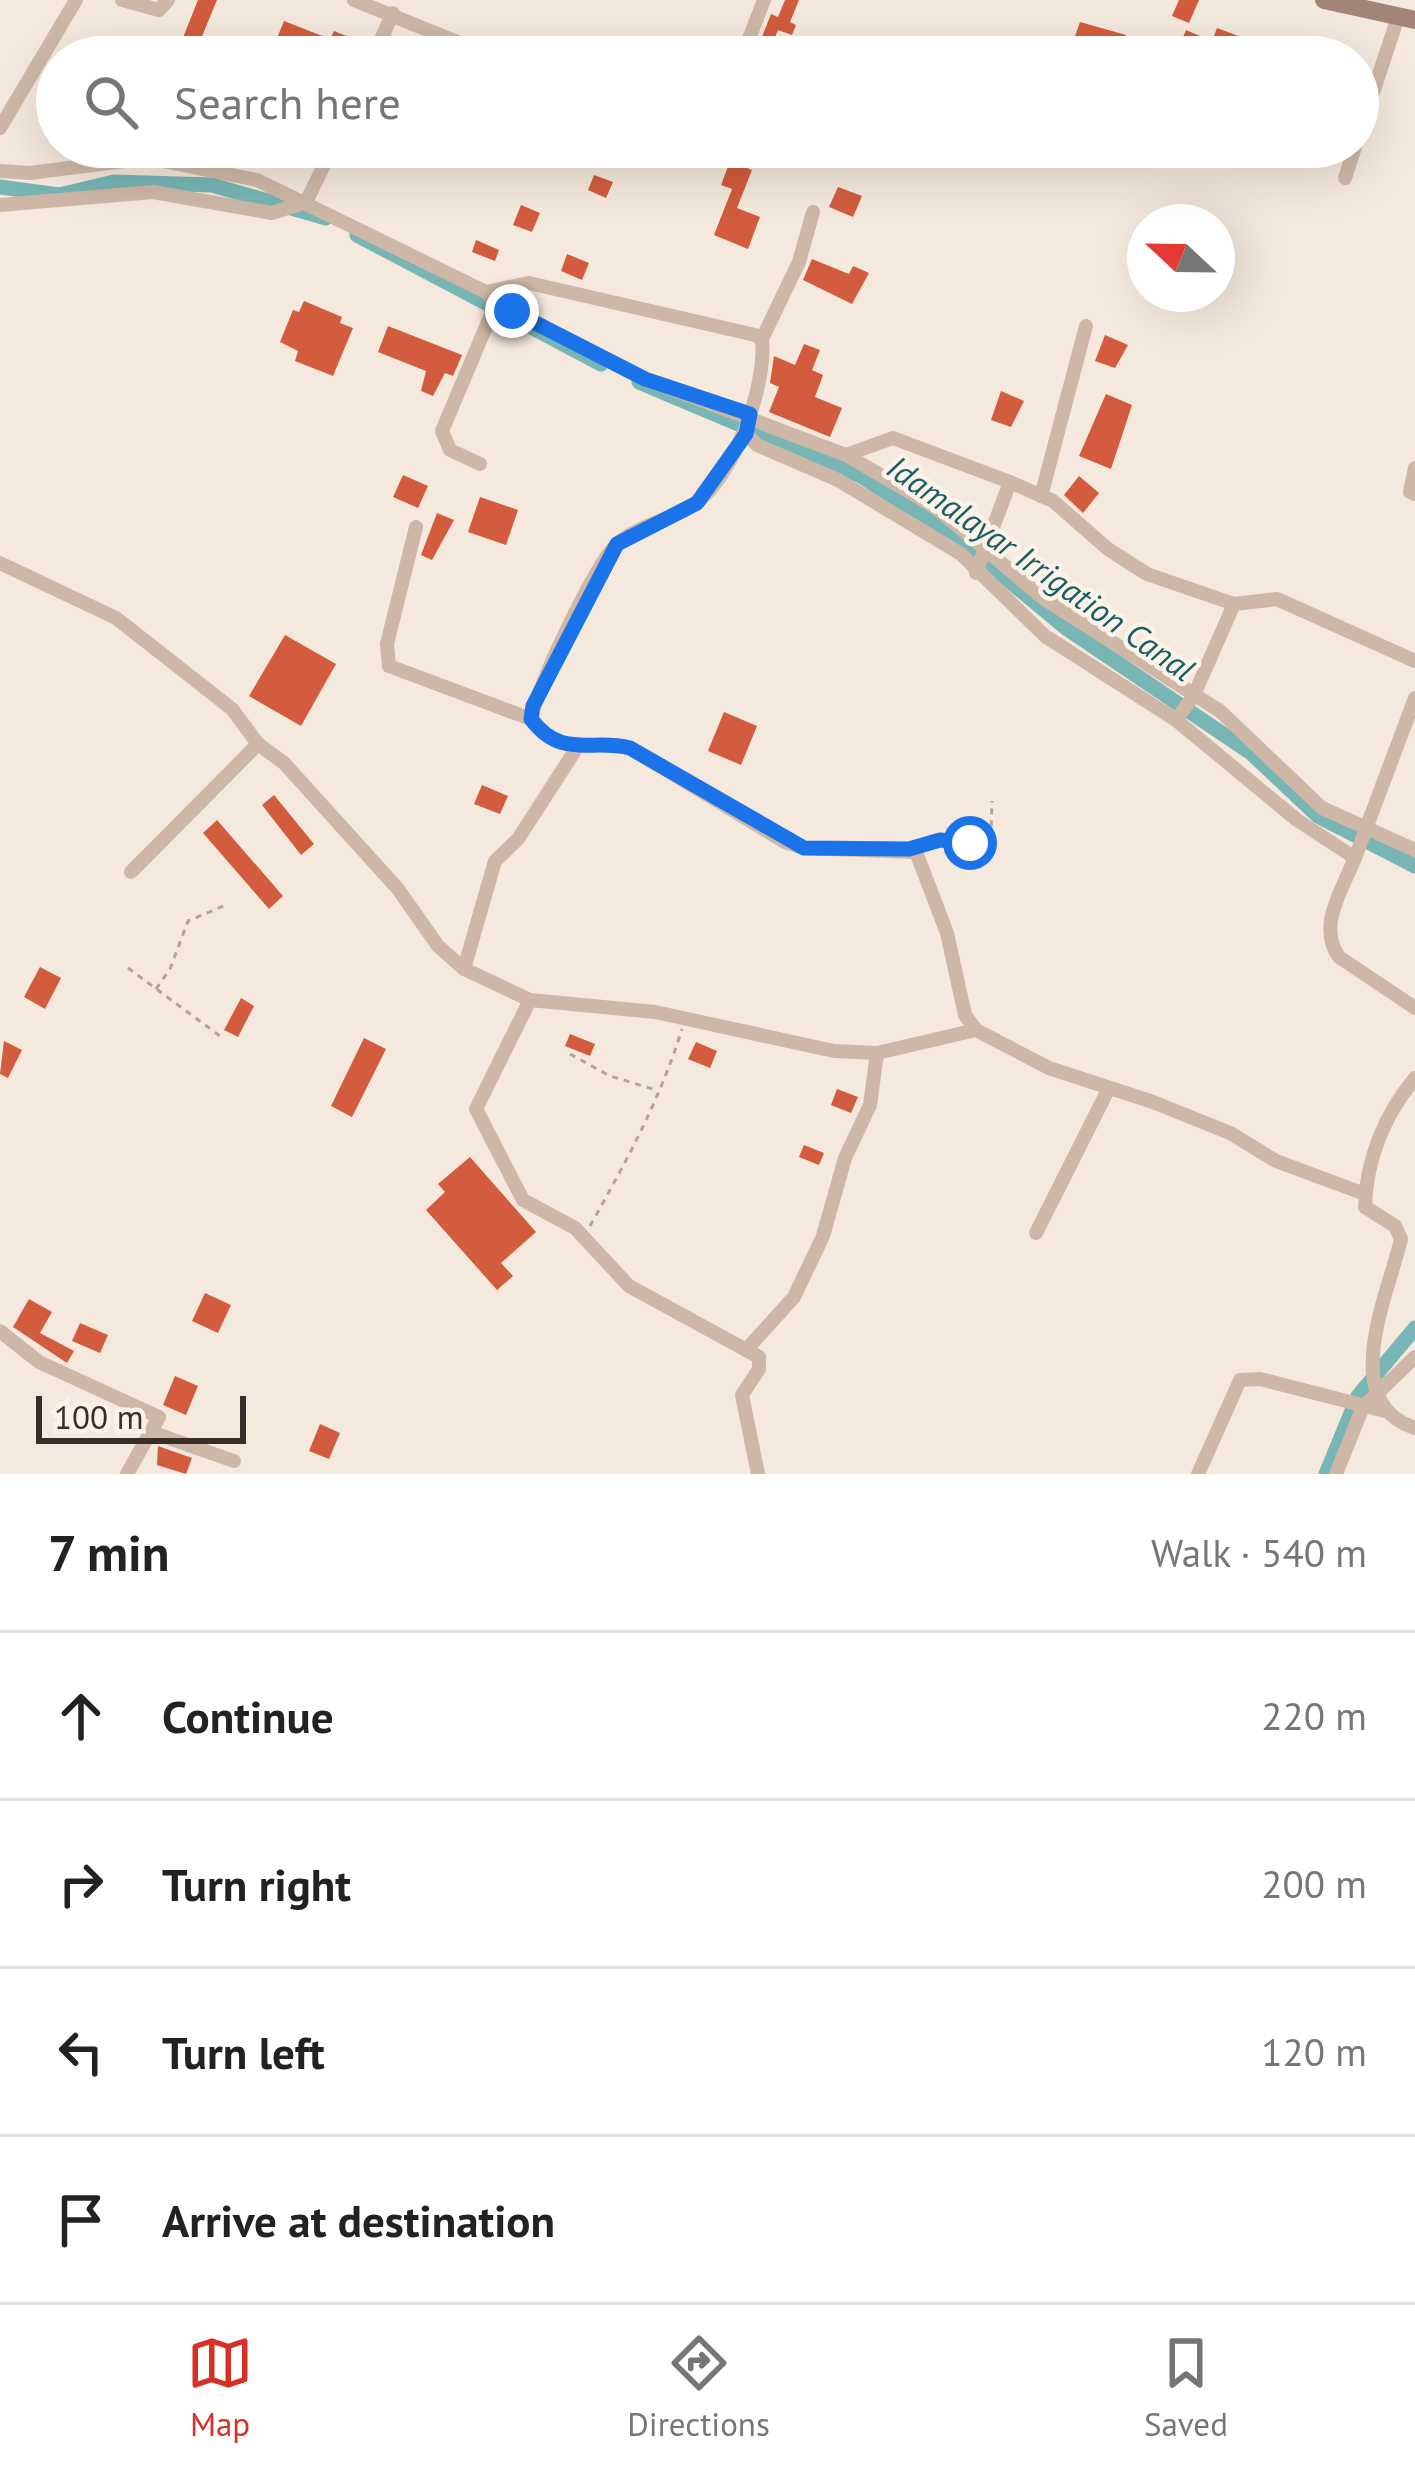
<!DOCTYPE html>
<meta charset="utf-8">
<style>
:root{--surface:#fff;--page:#f6f6f6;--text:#222;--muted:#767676;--line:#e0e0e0;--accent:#d93025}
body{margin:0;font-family:"PT Sans",sans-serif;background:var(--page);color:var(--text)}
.compass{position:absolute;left:1127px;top:204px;width:108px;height:108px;border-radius:50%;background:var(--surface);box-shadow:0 12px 48px #0002;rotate:292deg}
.scale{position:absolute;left:36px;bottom:30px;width:210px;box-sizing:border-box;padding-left:12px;border:6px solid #3a2d28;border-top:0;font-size:33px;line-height:42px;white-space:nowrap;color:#3a2d28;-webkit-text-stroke:9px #fcf2e9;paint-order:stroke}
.stop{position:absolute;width:36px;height:36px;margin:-27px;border:9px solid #1a73e8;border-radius:50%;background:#fff}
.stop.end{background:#1a73e8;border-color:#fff;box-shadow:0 3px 12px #0008}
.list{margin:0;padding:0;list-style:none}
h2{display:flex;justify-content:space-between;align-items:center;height:156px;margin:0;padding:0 48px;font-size:51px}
h2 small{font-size:39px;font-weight:400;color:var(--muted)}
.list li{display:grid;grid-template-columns:78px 1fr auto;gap:36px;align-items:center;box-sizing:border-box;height:168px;padding:0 48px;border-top:3px solid var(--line)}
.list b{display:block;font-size:45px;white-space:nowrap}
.list em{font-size:39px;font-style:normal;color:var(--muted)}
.icon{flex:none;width:66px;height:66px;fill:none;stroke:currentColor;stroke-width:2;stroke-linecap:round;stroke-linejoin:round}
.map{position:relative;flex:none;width:1415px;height:1474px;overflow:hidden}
.search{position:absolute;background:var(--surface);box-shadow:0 12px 48px #0002;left:36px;right:36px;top:36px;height:132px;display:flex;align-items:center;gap:30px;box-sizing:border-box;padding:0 42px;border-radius:66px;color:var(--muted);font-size:45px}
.sheet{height:828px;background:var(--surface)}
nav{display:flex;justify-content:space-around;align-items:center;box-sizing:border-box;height:168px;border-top:3px solid var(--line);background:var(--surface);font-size:33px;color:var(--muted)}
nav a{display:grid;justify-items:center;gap:6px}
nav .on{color:var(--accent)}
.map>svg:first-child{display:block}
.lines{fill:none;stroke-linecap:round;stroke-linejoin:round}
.canal{stroke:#78b5b5;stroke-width:15}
.building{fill:#d25c3d}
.path{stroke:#baa190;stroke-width:3;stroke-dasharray:6 6;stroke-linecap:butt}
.street{stroke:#ceb7a6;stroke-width:14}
.secondary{stroke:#a28577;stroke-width:18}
.route{stroke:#1a73e8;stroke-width:15}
.labels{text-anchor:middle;stroke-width:9;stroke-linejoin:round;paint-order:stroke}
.water-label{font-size:33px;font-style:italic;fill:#195e60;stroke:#fcf2e9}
</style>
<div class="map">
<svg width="1415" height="1474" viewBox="0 0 1415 1474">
<rect width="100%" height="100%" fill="#f5e8dc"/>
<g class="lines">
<g class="canal">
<polyline points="0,187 59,195 114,182 212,185 326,218"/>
<polyline points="357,235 601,364"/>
<polyline points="639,382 861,476 966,545 1066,628 1251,753 1318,816 1415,866"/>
<polyline points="1326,1474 1358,1396 1415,1328"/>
</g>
</g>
<g class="building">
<polygon points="198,0 217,0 198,46 182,40"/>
<polygon points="785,0 799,0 790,22 796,25 792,35 778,30 767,57 754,57 771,14 778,17"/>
<polygon points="1179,0 1199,0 1189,23 1172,16"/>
<polygon points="284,21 330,39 334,31 364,43 358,57 307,42 304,49 277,38"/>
<polygon points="1080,22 1126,35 1117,55 1087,42 1082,57 1069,53"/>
<polygon points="1217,28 1244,38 1236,57 1176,54 1186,30 1212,41"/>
<polygon points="262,147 313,147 306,165"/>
<polygon points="730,161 752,170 737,208 760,217 748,249 714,235 732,189 721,185"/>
<polygon points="594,175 613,182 606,198 588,190"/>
<polygon points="838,187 862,196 853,217 829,207"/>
<polygon points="521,205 540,213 532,232 513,225"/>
<polygon points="476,240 499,250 495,261 472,252"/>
<polygon points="567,254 589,263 582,280 561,271"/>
<polygon points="812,259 849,274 853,266 869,273 852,304 803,280"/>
<polygon points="304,301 342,317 340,323 353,328 333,376 295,361 298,351 280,342 293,310 299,312"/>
<polygon points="388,326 462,355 453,376 445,373 433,396 421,391 426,371 378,352"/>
<polygon points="1105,335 1128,345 1115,368 1095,361"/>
<polygon points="804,344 820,350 812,370 823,375 815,397 842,408 830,437 769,412 779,387 770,383 774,356 795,365"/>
<polygon points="1001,391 1024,401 1011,427 991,420"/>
<polygon points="1106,394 1132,405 1111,469 1079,456"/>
<polygon points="403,475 428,486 418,508 393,497"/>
<polygon points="1079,476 1099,493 1083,513 1064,495"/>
<polygon points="480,497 518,510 506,545 468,532"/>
<polygon points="437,513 454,520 432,560 421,555"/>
<polygon points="285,635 336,664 301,726 249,696"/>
<polygon points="724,712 757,726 741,765 708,751"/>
<polygon points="482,785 508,796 500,814 474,804"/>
<polygon points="274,795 314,844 301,855 262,805"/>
<polygon points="217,820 283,896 269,909 203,833"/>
<polygon points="40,967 61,978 45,1009 24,997"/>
<polygon points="241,998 254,1006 238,1037 224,1030"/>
<polygon points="570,1034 595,1044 590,1056 565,1046"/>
<polygon points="364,1038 386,1049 352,1117 331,1106"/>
<polygon points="4,1041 22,1050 8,1078 0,1074"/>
<polygon points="696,1042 717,1051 710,1068 688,1059"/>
<polygon points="837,1089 858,1097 851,1113 831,1105"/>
<polygon points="804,1145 824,1153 819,1165 799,1157"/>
<polygon points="470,1157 536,1232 501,1263 513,1276 497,1290 426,1210 445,1192 438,1184"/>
<polygon points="205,1293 231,1305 218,1333 192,1321"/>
<polygon points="29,1299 52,1312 40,1333 74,1351 67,1363 13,1327"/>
<polygon points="80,1323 108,1335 100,1353 72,1341"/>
<polygon points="175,1376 198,1386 186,1415 163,1405"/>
<polygon points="320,1424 340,1433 329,1459 309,1451"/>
<polygon points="158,1446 192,1458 186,1474 157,1465"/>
</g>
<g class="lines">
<g class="path">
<polyline points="928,843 971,843 991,833 992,801"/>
<polyline points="128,968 220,1036"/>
<polyline points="156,989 170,969 188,921 226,905"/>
<polyline points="570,1054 610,1076 656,1090"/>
<path d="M 590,1226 C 626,1162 660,1100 682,1029"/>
</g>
<g class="street">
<polyline points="122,0 159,10 168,0"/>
<polyline points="354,0 494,57"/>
<polyline points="373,57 393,13"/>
<polyline points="742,57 764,0"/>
<polyline points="0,128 76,0"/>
<polyline points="1358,138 1398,17"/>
<polyline points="0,171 30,173 148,158 257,180 486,292 496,303 645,379 846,455 935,507 1043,598 1220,711 1322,808 1415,850"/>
<polyline points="1345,178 1355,147"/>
<polyline points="0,205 153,192 272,213 306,202 333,147"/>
<path d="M 486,292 L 529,283 L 755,335 L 762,339 C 767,387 733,479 692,506 C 670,520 637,526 617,544 C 596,563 535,691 531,719"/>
<polyline points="762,339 799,262 813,212"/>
<path d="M 746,434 L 757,445 L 838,480 L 961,554 L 1045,636 L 1176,720 L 1297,820 L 1355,858 C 1342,890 1317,927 1339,957 L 1415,1008"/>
<polyline points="846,455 893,438 1010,482"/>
<polyline points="480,464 450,450 442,431 496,303"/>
<polyline points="1415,468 1410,492 1415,494"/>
<polyline points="1041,496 1086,326"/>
<path d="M 416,527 L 387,644 L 389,666 L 531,719 C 562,760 591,738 630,748 L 785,842 L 804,848 L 916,852 L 947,933 L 965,1015 L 976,1030 L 1049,1068 L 1153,1102 L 1230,1133 L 1276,1161 L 1365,1194"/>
<polyline points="0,563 116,618 232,709 258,744 284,763 398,889 438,946 464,969 530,1000 655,1012 834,1051 877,1053"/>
<polyline points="976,573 1010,482 1053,501 1108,549 1147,574 1234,604 1277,599 1415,661"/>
<polyline points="1176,720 1194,695 1234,604"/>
<polyline points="1355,858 1415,698"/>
<polyline points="131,872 258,744"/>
<polyline points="464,969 495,861 518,839 578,746"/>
<polyline points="530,1000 476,1109 523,1200 575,1228 629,1286 759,1357 759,1369 742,1395 758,1474"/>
<path d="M 1415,1078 C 1385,1114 1366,1159 1365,1207 L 1395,1226 L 1401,1239 C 1388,1295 1337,1403 1415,1428"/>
<polyline points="1036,1233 1109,1088"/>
<polyline points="0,1331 39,1362 159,1417 127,1474"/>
<polyline points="746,1350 794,1297 823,1236 845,1158 870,1105 877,1053 976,1030"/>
<polyline points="151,1432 234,1461"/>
<polyline points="1198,1474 1240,1380 1260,1379 1385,1411"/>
<polyline points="1336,1474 1363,1407 1415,1357"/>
</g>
<polyline class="secondary" points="1324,0 1415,20"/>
</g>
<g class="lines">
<path class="route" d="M 512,311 L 645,379 L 750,414 L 746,434 L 697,503 L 617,544 L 533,706 L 531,719 C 562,760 591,738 630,748 L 804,848 L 909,849 L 940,840 L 970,843"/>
</g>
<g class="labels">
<g class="water-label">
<text transform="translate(1041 568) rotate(35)" y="12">Idamalayar Irrigation Canal</text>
</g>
</g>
</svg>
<svg class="compass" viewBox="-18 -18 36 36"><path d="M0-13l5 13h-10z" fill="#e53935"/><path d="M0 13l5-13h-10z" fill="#767676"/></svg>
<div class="scale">100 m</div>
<div class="stop" style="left:970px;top:843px"></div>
<div class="stop end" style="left:512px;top:311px"></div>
<div class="search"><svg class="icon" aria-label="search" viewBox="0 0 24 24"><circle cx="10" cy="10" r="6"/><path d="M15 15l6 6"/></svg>Search here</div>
</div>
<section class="sheet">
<h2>7 min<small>Walk · 540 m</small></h2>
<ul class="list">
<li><svg class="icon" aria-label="ahead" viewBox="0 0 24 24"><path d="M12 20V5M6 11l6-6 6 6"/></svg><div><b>Continue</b></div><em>220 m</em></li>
<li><svg class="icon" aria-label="right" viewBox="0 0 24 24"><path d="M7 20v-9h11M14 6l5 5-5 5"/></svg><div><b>Turn right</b></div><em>200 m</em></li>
<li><svg class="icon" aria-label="left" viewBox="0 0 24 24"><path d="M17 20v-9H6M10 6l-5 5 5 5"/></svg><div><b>Turn left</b></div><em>120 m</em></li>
<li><svg class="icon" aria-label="arrive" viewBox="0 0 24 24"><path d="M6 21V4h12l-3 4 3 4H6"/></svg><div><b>Arrive at destination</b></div></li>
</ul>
</section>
<nav>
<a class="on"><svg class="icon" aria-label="map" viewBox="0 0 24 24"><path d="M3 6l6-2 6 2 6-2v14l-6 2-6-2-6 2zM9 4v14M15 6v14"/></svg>Map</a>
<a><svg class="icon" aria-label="directions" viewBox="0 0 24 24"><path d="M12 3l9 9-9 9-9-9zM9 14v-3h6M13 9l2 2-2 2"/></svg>Directions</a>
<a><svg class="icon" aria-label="saved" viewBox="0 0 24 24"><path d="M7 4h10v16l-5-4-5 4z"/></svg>Saved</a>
</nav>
